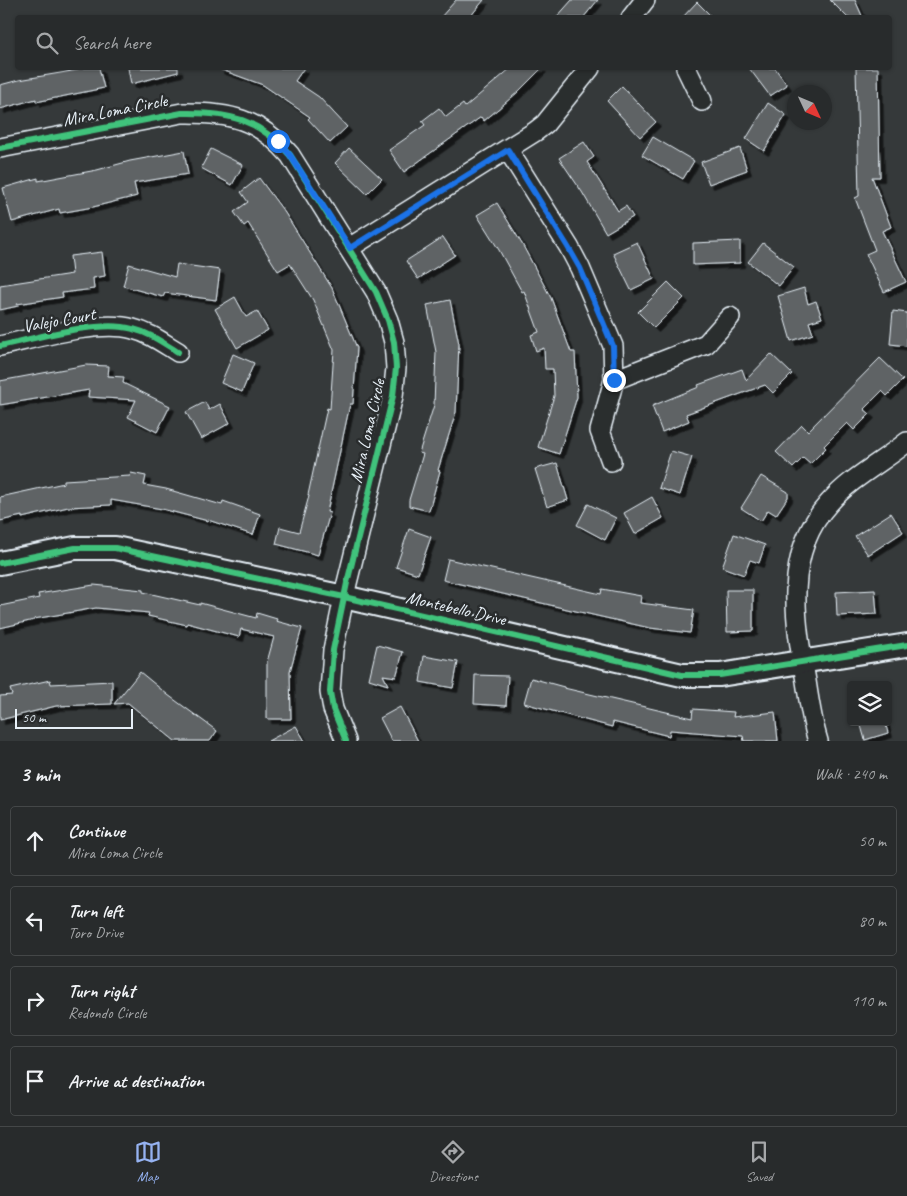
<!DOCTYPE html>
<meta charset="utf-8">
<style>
:root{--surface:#282b2c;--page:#343738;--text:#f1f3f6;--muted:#a5a7a9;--line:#444748;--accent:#95b2f1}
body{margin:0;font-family:Caveat,sans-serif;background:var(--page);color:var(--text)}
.controls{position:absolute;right:15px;bottom:15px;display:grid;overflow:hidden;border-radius:5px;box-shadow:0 1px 4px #0004}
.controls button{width:45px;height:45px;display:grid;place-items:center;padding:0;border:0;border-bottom:1px solid var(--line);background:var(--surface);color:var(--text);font:25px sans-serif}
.compass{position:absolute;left:787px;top:85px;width:45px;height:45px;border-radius:50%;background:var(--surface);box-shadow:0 1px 4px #0004;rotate:134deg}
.scale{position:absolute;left:15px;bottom:12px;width:118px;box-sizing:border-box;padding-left:5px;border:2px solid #e8f1f8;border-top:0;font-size:14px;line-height:18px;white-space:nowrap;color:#e8f1f8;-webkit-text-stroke:4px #2a2d2e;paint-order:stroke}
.stop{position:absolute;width:15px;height:15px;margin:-11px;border:4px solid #1a73e8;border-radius:50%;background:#fff}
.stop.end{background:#1a73e8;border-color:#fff;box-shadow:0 1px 5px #0008}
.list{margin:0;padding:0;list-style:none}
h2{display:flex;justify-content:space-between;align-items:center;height:65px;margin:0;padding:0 20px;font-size:21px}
h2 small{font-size:16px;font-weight:400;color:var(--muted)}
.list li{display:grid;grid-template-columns:32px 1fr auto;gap:15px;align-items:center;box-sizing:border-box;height:70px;margin:0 10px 10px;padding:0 10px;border:1px solid var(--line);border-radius:5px}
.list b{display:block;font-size:19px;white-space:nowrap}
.list p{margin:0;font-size:16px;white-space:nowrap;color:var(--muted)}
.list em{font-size:16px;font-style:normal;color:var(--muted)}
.icon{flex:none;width:28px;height:28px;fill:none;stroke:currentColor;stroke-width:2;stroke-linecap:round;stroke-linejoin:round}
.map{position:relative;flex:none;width:907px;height:741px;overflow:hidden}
.search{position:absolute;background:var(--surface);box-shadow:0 1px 4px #0004;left:15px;right:15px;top:15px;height:55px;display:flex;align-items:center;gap:12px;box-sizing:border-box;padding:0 18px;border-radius:5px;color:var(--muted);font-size:19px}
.sheet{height:385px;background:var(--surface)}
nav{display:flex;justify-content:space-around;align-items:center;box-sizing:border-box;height:70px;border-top:1px solid var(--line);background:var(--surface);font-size:14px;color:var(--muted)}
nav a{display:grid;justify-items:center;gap:2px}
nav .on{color:var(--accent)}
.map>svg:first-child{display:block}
.building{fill:#5f6365;stroke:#e8f1f8;filter:url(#shadow)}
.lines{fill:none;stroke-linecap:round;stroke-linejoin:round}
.minor-casing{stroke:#e8f1f8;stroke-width:22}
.tertiary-casing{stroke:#e8f1f8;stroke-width:26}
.minor{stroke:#2a2d2e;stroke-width:19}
.tertiary{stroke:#2a2d2e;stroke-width:22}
.cycleway-casing{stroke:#2a2d2e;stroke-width:9}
.cycleway{stroke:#40c37c;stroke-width:6}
.route{stroke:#1a73e8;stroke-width:6}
.labels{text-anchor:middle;stroke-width:5;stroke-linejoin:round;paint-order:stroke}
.street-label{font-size:18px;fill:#e8f1f8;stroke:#2a2d2e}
</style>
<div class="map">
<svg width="907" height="741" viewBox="0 0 907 741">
<defs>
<filter id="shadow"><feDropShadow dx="4.5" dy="4.5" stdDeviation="0" flood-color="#0009"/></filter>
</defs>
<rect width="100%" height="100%" fill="#35393a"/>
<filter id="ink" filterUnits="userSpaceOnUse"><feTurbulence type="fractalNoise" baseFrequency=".02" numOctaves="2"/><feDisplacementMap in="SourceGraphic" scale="10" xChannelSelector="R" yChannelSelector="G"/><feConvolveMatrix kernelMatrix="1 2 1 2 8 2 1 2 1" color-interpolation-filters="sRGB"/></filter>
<g filter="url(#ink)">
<g class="building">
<polygon points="456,0 484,0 469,18 440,18"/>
<polygon points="572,0 598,0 583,18 556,18"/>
<polygon points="830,0 855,0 863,18 848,18"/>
<polygon points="697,2 713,18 682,18"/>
<polygon points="77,68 99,68 104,88 36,102 36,99 0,109 0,85 19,80 78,70"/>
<polygon points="128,68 178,68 178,72 131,84"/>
<polygon points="219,68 304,68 295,81 319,97 347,127 330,143 308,119 310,117 263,85 219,69"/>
<polygon points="511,68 542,68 518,92 484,121 481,117 404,172 389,150 425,125 422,121 439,108 446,117 463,104 465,107"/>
<polygon points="749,68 775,68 787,85 770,96"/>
<polygon points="856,68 878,68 880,177 872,177 891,227 882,231 906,282 884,292 866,254 875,250 855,198 859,196"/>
<polygon points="622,86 656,122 640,137 607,101"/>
<polygon points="768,103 786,115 764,151 746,139"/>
<polygon points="653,137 694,161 683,179 642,155"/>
<polygon points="584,142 594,157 587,162 618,211 626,206 633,217 606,233 582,192 559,158"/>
<polygon points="349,148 382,179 367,194 335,163"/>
<polygon points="740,148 747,170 709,184 701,162"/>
<polygon points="211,149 243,165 232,185 201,168"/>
<polygon points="184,151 188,174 134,183 137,196 93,207 60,213 59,209 12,222 3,188 38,178 38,181 97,170 130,161"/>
<polygon points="259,178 285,213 332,288 357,348 353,404 350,404 327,512 330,513 318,555 276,544 280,527 299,532 309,496 308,495 327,408 330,409 334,350 313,300 290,264 278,271 248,223 244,226 234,212 248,202 241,192"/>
<polygon points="497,203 522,244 551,298 571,352 575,352 577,397 559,454 538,447 554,396 553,369 545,369 544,348 536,351 531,335 539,332 524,291 522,292 499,250 477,215"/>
<polygon points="443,237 455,255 418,279 406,261"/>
<polygon points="740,241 740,263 693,265 693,243"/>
<polygon points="637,242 654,279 631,290 613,253"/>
<polygon points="763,243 794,267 779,286 748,262"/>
<polygon points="102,252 105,276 93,278 94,289 62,293 63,297 17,304 18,306 0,310 0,285 72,274 70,256"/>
<polygon points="129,264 175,277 177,264 220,270 216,300 165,293 163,297 123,286"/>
<polygon points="668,282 684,298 654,328 638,312"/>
<polygon points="804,288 808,304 816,301 822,318 809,322 813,334 791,341 778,296"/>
<polygon points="235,297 246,317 257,311 268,330 237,348 215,309"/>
<polygon points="450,300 459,344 456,412 438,470 440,471 429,511 409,506 409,500 423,454 419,453 434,405 436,352 427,305"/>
<polygon points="893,311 907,313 907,346 890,344"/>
<polygon points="233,354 254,363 242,392 221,383"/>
<polygon points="771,354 792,374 773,393 765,385 686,414 689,421 662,432 652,406 699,387 698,385 742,369 746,380"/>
<polygon points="880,358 903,380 887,396 882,391 864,409 870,414 854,430 847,423 824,446 826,448 810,464 803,458 793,468 776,452 802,425 808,431"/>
<polygon points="86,365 109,366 108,376 124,377 123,383 170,406 157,432 128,417 136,400 88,397 89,390 0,405 0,381"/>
<polygon points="205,402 209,410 220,404 230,423 201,439 186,412"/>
<polygon points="671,451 692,457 680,495 659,488"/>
<polygon points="557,463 568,500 547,507 535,469"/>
<polygon points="131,473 146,476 144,485 166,489 222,505 223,501 260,514 253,535 208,520 208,521 162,509 111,500 111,505 68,507 22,518 22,516 0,521 0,497 64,483 64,480 130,476"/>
<polygon points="761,476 788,492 788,497 776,515 768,510 761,521 741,508"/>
<polygon points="652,497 663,518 635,534 624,513"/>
<polygon points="588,504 616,518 605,540 577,525"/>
<polygon points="891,513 903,532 868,555 855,536"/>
<polygon points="409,529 431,537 418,574 396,567"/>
<polygon points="734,534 765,545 759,563 750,560 744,575 722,567"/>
<polygon points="448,559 601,594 602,589 641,596 640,603 694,610 690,633 650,628 597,616 443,580"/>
<polygon points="94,585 143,590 143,592 200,605 200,603 256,618 257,613 277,619 276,621 302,628 290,671 291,719 267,719 267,662 274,637 241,629 239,637 187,623 187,625 148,616 149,613 96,608 34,619 34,620 0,628 0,606 39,598 38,594"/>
<polygon points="726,590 753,590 753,631 727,632"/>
<polygon points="875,590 877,614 837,616 836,592"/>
<polygon points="377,645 403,652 396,677 383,675 388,685 369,679"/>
<polygon points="424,656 458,662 453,688 420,682"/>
<polygon points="140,672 168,695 217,731 210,741 175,741 128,703 114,704"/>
<polygon points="475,675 508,676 506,706 474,704"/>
<polygon points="531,678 564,687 564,688 692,718 693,709 734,712 733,717 775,712 778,741 744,741 743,736 670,730 669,736 613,722 612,727 574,717 524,703"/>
<polygon points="50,680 51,684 112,681 112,704 56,706 0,720 0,696 12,695 10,689"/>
<polygon points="400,707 418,741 392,741 380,718"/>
<polygon points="860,722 885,722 888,733 865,740"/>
<polygon points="296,726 305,741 268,741"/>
</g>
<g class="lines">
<g class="minor-casing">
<g id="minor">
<polyline points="631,18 645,0"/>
<polyline points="686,68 702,101"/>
<path d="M 0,148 L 182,113 C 229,112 259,119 290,155 L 376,292 L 388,320 L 394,342 L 396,368 L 393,396 L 347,583 L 333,650 L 330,692 L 333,709 L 346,741"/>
<polyline points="508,150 569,247 580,268 613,346 614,380 600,431 611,461"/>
<polyline points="349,248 536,131 545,124 590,68"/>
<path d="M 0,346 C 36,338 100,319 133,329 C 150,333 163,343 178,352"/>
<polyline points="614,380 706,344 730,317"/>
<path d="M 818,741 C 812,722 809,701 806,681 C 795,621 783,553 829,503 C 852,477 881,463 907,442"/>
</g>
</g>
<g class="tertiary-casing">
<polyline id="tertiary" points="0,563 75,548 115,548 344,597 682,675 720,675 907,645"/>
</g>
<use href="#minor" class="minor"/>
<use href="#tertiary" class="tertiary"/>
<g class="cycleway-casing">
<g id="cycleway">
<path d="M 0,148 L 182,113 C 229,112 259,119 290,155 L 376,292 L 388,320 L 394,342 L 396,368 L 393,396 L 347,583 L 333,650 L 330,692 L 333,709 L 346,741"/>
<path d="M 0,346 C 36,338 100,319 133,329 C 150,333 163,343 178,352"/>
<polyline points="0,563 75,548 115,548 344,597 682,675 720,675 907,645"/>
</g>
</g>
<use href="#cycleway" class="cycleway"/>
</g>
</g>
<g class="lines" filter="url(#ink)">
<polyline class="route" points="278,141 290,155 350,248 508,150 568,247 580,268 613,346 614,380"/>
</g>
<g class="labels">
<g class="street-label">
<text transform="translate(115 110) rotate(-11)" y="6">Mira Loma Circle</text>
<text transform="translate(59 320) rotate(-10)" y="6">Valejo Court</text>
<text transform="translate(367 431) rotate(-77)" y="6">Mira Loma Circle</text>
<text transform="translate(456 608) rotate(13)" y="6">Montebello Drive</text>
</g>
</g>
</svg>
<div class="controls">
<button><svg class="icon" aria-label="layers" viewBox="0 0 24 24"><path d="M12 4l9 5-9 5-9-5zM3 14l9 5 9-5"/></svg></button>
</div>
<svg class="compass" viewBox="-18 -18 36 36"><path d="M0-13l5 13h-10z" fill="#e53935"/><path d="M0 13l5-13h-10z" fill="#a5a7a9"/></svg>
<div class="scale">50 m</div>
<div class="stop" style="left:278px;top:141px"></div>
<div class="stop end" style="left:614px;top:380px"></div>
<div class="search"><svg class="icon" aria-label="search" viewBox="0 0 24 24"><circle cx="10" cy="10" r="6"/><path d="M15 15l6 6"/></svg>Search here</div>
</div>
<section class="sheet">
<h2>3 min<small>Walk · 240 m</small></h2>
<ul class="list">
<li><svg class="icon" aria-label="ahead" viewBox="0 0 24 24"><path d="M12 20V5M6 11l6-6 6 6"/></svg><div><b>Continue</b><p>Mira Loma Circle</p></div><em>50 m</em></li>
<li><svg class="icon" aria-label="left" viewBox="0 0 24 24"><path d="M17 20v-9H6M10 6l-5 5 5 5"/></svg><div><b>Turn left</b><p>Toro Drive</p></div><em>80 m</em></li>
<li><svg class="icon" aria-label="right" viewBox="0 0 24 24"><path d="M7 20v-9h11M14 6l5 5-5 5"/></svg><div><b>Turn right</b><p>Redondo Circle</p></div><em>110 m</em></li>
<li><svg class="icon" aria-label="arrive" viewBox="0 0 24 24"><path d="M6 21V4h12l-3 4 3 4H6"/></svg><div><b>Arrive at destination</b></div></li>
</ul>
</section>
<nav>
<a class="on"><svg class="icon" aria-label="map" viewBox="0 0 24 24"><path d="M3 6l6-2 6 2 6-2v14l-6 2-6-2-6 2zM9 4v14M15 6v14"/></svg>Map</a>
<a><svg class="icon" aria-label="directions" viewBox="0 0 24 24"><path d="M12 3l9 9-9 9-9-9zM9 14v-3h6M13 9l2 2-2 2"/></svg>Directions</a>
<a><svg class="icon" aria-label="saved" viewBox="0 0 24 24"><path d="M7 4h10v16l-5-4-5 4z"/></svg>Saved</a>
</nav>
